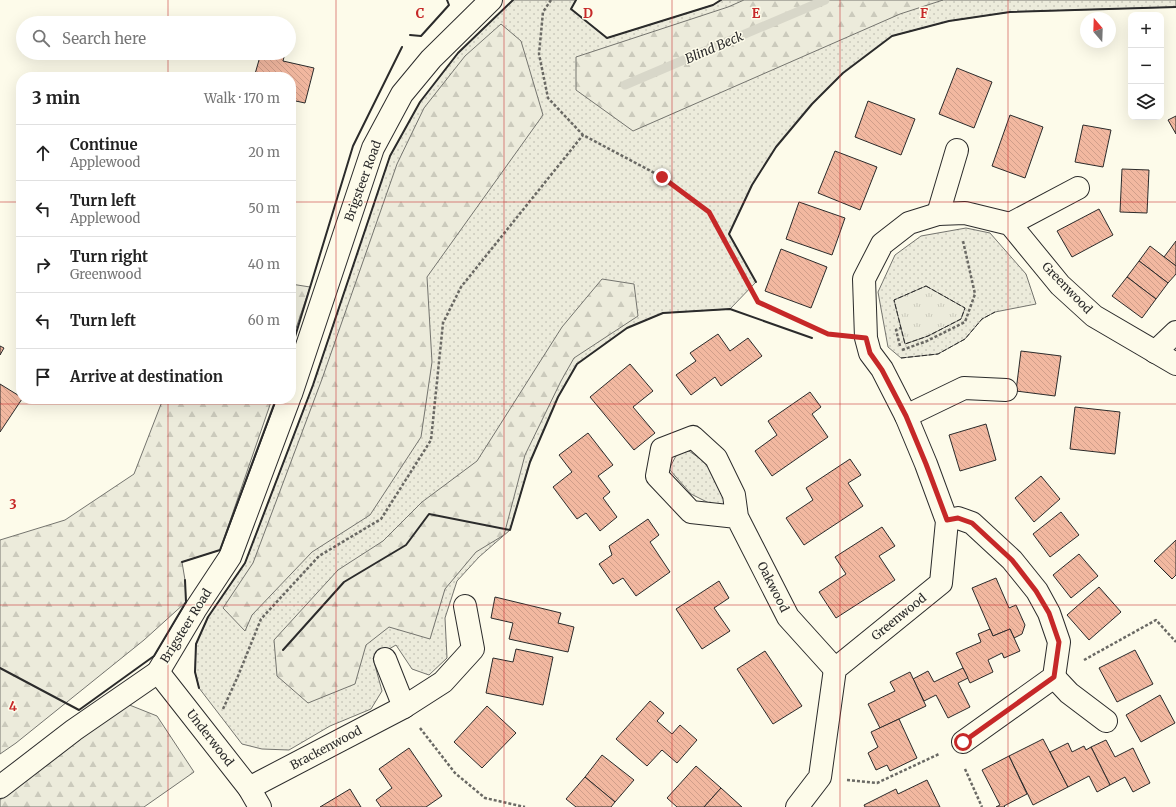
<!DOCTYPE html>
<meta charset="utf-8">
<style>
:root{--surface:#fff;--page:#f6f6f6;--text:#222;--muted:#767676;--line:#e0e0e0}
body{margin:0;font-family:Merriweather,serif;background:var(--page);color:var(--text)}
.controls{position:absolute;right:12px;top:12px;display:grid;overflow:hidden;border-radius:8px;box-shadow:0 4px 16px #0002}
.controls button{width:36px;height:36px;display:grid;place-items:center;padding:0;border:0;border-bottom:1px solid var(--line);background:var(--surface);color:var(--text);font:20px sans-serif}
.compass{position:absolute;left:1080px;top:12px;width:36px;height:36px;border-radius:50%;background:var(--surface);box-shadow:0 4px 16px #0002;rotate:341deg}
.stop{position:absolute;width:12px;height:12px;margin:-9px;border:3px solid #c62828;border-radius:50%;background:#fff}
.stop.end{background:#c62828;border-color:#fff;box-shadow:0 1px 4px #0008}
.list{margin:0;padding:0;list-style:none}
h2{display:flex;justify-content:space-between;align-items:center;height:52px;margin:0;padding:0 16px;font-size:17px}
h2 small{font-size:13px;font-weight:400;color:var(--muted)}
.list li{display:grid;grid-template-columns:26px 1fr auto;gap:12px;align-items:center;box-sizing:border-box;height:56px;padding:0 16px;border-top:1px solid var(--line)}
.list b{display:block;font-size:15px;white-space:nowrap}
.list p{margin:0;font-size:13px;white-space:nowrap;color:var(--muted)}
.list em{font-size:13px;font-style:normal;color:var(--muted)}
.icon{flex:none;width:22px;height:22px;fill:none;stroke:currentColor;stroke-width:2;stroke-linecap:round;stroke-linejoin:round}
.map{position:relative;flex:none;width:1176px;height:807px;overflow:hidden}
.search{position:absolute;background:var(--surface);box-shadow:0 4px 16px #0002;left:16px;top:16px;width:280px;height:44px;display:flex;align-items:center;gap:10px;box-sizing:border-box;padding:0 14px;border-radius:22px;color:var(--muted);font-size:15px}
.panel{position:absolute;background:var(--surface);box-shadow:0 4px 16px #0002;left:16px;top:72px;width:280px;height:332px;border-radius:16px}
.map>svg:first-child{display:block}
.grass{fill:url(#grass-dots);stroke:#74746e}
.forest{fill:url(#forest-firs);stroke:#74746e}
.park{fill:url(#park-tufts);stroke:#74746e}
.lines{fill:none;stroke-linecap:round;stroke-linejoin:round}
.stream{stroke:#d8d7c9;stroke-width:9}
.building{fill:url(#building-back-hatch);stroke:#2b2b2b}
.street-casing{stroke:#2b2b2b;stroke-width:24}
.secondary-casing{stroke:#2b2b2b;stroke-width:24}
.path{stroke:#6a6964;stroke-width:2.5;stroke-dasharray:3 2;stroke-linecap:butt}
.street{stroke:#fdfbea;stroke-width:22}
.secondary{stroke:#fdfbea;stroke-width:22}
.fence{stroke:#2b2b2b;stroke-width:1;stroke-dasharray:5 2;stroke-linecap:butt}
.wall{stroke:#2b2b2b;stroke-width:2}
.route{stroke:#c62828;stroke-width:5}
.grid{fill:none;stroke:#c62828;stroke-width:1;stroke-opacity:0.55}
.labels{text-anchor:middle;stroke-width:3;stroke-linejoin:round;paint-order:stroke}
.street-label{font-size:12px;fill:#2b2b2b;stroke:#fdfbea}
.water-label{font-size:13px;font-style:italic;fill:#2b2b2b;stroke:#fdfbea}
.grid-label{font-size:13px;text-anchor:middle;font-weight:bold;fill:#c62828;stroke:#fdfbea;stroke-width:3;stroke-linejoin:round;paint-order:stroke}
</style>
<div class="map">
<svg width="1176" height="807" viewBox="0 0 1176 807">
<defs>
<pattern id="grass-dots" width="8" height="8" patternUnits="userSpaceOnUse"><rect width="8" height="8" fill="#ecebdb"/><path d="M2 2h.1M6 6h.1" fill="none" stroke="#cbcabc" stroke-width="1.8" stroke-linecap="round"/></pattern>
<pattern id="forest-firs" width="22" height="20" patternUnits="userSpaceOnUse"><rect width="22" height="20" fill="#ecebdb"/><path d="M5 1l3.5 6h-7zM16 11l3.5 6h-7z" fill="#cbcabc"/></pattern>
<pattern id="park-tufts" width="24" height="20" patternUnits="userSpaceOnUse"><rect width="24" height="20" fill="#ecebdb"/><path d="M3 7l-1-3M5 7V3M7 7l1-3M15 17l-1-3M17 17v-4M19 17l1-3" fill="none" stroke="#cbcabc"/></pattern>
<pattern id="building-back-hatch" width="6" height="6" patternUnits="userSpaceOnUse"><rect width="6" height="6" fill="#f2b8a0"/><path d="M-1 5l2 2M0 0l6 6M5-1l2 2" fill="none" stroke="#d09e8a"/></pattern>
</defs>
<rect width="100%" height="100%" fill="#fdfbea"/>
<g class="grass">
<polygon points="513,0 576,0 571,9 607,38 713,5 721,0 1176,0 1176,7 1010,12 949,21 892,36 843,73 812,104 776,147 752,185 729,234 756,282 730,309 663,313 627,328 577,364 558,397 530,462 510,530 479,557 457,581 445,618 447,658 429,675 412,669 396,645 373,658 382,691 371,709 330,726 289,750 262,749 242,744 199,688 195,672 196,644 208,617 245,563 313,385 390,156 420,102 458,53"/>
<polygon points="966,228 990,233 1026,274 1036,304 995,312 982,319 965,339 938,354 901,358 888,347 878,292 895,255 921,236"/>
<polygon points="689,451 702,460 716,476 727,495 722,508 709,503 691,494 669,469 677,454"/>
</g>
<g class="forest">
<polygon points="744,0 943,0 900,14 633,131 576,90 576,57 728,7"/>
<polygon points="501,24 521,41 543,115 427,277 432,362 421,437 370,515 312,552 252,615 245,631 223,608 253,563 322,379 397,164 424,108 465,56"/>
<polygon points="602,279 634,284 638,316 574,358 561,381 525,455 504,535 476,552 445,589 430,639 389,627 366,645 355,684 308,703 277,676 274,640 338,570 383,541 422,502 477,461 562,327"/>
<polygon points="291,284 310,287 291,343"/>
<polygon points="163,399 272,399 220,550 182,562 185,580 186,602 144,640 16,743 0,754 0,540 65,520 134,474"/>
<polygon points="127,704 157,716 194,772 144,807 0,807 0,800"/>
</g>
<polygon class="park" points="926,286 965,308 961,319 928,336 905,344 894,300"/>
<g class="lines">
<polyline class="stream" points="625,85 825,0"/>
</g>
<g class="building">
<polygon points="261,53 285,53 283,61 314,68 305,103 291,100 291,77 266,77 255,74"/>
<polygon points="957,68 992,82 974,128 939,114"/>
<polygon points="868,101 915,119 901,155 855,137"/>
<polygon points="1010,115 1043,127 1025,178 992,166"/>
<polygon points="1176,116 1176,134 1168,120"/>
<polygon points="1083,125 1111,130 1103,167 1075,162"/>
<polygon points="835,151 877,167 860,210 818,193"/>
<polygon points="1122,169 1149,170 1147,213 1120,212"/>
<polygon points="799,202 845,218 832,255 786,239"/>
<polygon points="1099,209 1113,235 1072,257 1057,231"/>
<polygon points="1176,241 1176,266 1164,257"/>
<polygon points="1150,246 1176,266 1176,274 1168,283 1139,261"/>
<polygon points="781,249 827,267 811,308 765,291"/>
<polygon points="1139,261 1168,283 1156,299 1127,277"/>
<polygon points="1127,277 1156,299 1142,318 1112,296"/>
<polygon points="718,334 730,351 748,338 762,356 721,386 715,377 691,395 676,375 696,361 690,353"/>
<polygon points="0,346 4,348 0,355"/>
<polygon points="1021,351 1061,356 1055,396 1016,391"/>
<polygon points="630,364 653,391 633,407 655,433 634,450 590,397"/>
<polygon points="0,384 21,397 22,399 0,432"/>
<polygon points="810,392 821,407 812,414 828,437 772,476 755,451 777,435 768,421"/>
<polygon points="1075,407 1120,412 1115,454 1070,449"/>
<polygon points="986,424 996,460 960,471 949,435"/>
<polygon points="588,433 613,465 598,476 610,492 603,498 617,517 600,531 586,513 577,519 553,487 572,472 559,455"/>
<polygon points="850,459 861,475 848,483 863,506 804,545 786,518 813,500 806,488"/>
<polygon points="1041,476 1060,499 1034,522 1015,498"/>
<polygon points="1061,512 1079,535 1050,557 1033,534"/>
<polygon points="648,519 659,535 650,542 670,572 636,596 623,578 613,584 599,564 612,555 609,546"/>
<polygon points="882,527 895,546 879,556 895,580 836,618 819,592 846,574 835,557"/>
<polygon points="1176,540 1176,575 1172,579 1154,561"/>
<polygon points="1079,554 1098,576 1071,598 1053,575"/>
<polygon points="996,578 1009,608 1016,605 1025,625 1022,634 1014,638 1010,629 993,636 972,588"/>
<polygon points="719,581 729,598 714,608 730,631 702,649 676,609"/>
<polygon points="1099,587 1121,612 1089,640 1067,615"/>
<polygon points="495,597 561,613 558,623 574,627 568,652 509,639 513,623 491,618"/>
<polygon points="990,629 993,636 1010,629 1020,651 1004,658 1002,653 988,660 993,672 970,683 956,653 981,642 978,634"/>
<polygon points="516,649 553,657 543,705 486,693 493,658 513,662"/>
<polygon points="1135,650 1153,684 1117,702 1099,668"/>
<polygon points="765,651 802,706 773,724 737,669"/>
<polygon points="963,668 968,678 958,683 970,707 948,718 936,695 924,701 913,679 928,671 934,682"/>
<polygon points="910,672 926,706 880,728 868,704 895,691 890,682"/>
<polygon points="1160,695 1175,723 1141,742 1126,715"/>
<polygon points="650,701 664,713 657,721 672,734 680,725 697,740 677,763 662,750 647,766 616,739"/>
<polygon points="487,706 516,733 482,768 454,742"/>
<polygon points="899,719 917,758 890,771 887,765 876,770 868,753 878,747 871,732"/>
<polygon points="1043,739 1068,787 1033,805 1009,756"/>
<polygon points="1106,740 1115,757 1133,748 1150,783 1133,792 1125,777 1110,785 1091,747"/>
<polygon points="1068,743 1072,752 1084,746 1086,750 1091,747 1110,785 1097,792 1089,776 1068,787 1050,752"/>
<polygon points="409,748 442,796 426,807 381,807 376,800 392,788 379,769"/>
<polygon points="602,755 634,780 615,802 585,777"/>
<polygon points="1009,756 1027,794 1004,806 1005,807 996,807 1000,805 982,770"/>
<polygon points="696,766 721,788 704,807 677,807 667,798"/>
<polygon points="585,777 615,802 611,807 576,807 566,799"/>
<polygon points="927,780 940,807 865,807 864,805 896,789 898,794"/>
<polygon points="721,788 742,807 704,807"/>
<polygon points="350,789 361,807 320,807"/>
</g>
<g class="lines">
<g class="street-casing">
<g id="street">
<polyline points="938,214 957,150"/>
<polyline points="1010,224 1078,188"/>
<polyline points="1155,352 1176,332"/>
<polyline points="906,416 964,388 1006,390"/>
<polyline points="737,517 734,495 716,458 693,437 662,449 657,476 691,512 737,517 788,617 835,669"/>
<polyline points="947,521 958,518 972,523 1012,560 1037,591 1049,613 1059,642 1054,677 963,742"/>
<polyline points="385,659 404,707"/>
<polyline points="158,672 249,788 260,807"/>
<polyline points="1054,677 1069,693 1106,721"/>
<polyline points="249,788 404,707 443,682 473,649 465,606"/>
<polyline points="797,807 820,777 835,669 941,583 947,521 926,464 906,416 882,369 870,353 866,338 864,279 882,244 909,223 938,214 965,213 1010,224 1060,285 1094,316 1176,364"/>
</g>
</g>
<g class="secondary-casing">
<g id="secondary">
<polyline points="291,394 373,148 402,94 431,59 491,0"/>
<polyline points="0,787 74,730 158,672 195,610 230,557 289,399"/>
</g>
</g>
<g class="path">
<polyline points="551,0 543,12 539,54 548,98 583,135 662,177 709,212 758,301 828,334 838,335"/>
<polyline points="900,346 896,330 901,328"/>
<polyline points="902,350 927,341 965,322 975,294 963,241"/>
<polyline points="1084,660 1156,620 1176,642"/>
<polyline points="223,709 238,676 261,619 319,556 381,519 431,440 443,323 461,287 583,135"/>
<polyline points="420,728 455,773 485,798 525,807"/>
<polyline points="965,769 982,807"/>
<polyline points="847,780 877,783 939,754"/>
</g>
<use href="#street" class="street"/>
<use href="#secondary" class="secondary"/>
<g class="fence">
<polygon points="926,286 965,308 961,319 928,336 905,344 894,300"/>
<polyline points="901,358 938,354 965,339 982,319 995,312"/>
</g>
<g class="wall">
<polyline points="576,0 571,9 607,38 713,5 721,0"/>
<polyline points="410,35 421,36 449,5 447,0"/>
<polyline points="756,282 729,234 752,185 776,147 812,104 843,73 892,36 949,21 1010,12 1176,7"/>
<polyline points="291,350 353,146 402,47"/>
<polyline points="182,562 220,550 276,399"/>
<polyline points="283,650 344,582 406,545 429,514 510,530 530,462 558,397 577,364 627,328 663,313 730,309 812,338"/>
<polyline points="0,668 79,710 154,656 186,602 185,580"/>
<polyline points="199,688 195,672 196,644 208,617 245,563 313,385 390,156 420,102 458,53 513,0"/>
</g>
</g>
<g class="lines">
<polyline class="route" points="662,177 709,212 758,302 828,334 866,338 870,353 882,370 906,416 926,464 947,520 958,518 972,523 1012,560 1036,591 1049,613 1059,642 1054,677 963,742"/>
</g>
<path class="grid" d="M 168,0 L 168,23M 336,0 L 336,807M 504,0 L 504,807M 672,0 L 672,807M 840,0 L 840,807M 1008,0 L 1008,807M 168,53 L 168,77M 0,202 L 21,202M 291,202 L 1176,202M 168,399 L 168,807M 0,404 L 1176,404M 0,605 L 1176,605"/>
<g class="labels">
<g class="street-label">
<text transform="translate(363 181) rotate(-70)" y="4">Brigsteer Road</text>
<text transform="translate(1067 288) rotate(46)" y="4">Greenwood</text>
<text transform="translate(773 587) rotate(63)" y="4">Oakwood</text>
<text transform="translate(899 617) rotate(-39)" y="4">Greenwood</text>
<text transform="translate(186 626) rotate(-58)" y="4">Brigsteer Road</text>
<text transform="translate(210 738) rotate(52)" y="4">Underwood</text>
<text transform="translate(326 748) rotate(-28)" y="4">Brackenwood</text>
</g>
<g class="water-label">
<text transform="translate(714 47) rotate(-23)" y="5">Blind Beck</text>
</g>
</g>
<g class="grid-label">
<text x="420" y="18">C</text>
<text x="588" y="18">D</text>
<text x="756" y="18">E</text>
<text x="924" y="18">F</text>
<text x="13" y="509">3</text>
<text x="13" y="711">4</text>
</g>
</svg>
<div class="controls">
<button>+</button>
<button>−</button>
<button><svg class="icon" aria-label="layers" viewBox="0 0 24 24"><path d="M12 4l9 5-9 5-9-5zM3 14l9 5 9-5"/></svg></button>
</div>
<svg class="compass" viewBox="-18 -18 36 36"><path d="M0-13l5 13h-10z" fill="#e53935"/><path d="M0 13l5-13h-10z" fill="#767676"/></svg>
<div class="stop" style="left:963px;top:742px"></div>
<div class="stop end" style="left:662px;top:177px"></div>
<div class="search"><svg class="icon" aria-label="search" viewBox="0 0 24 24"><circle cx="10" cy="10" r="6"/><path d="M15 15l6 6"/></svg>Search here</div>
<section class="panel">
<h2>3 min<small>Walk · 170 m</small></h2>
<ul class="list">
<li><svg class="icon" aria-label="ahead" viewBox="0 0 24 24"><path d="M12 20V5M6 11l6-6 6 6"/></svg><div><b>Continue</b><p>Applewood</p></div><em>20 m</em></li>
<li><svg class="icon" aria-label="left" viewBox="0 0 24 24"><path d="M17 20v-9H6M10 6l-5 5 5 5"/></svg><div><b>Turn left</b><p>Applewood</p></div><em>50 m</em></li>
<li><svg class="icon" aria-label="right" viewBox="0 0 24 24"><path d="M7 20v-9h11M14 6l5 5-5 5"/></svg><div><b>Turn right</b><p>Greenwood</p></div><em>40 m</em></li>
<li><svg class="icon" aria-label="left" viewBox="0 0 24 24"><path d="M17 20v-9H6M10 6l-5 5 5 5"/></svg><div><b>Turn left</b></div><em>60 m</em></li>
<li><svg class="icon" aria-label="arrive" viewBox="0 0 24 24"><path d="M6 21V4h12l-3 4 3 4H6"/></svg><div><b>Arrive at destination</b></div></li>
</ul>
</section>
</div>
